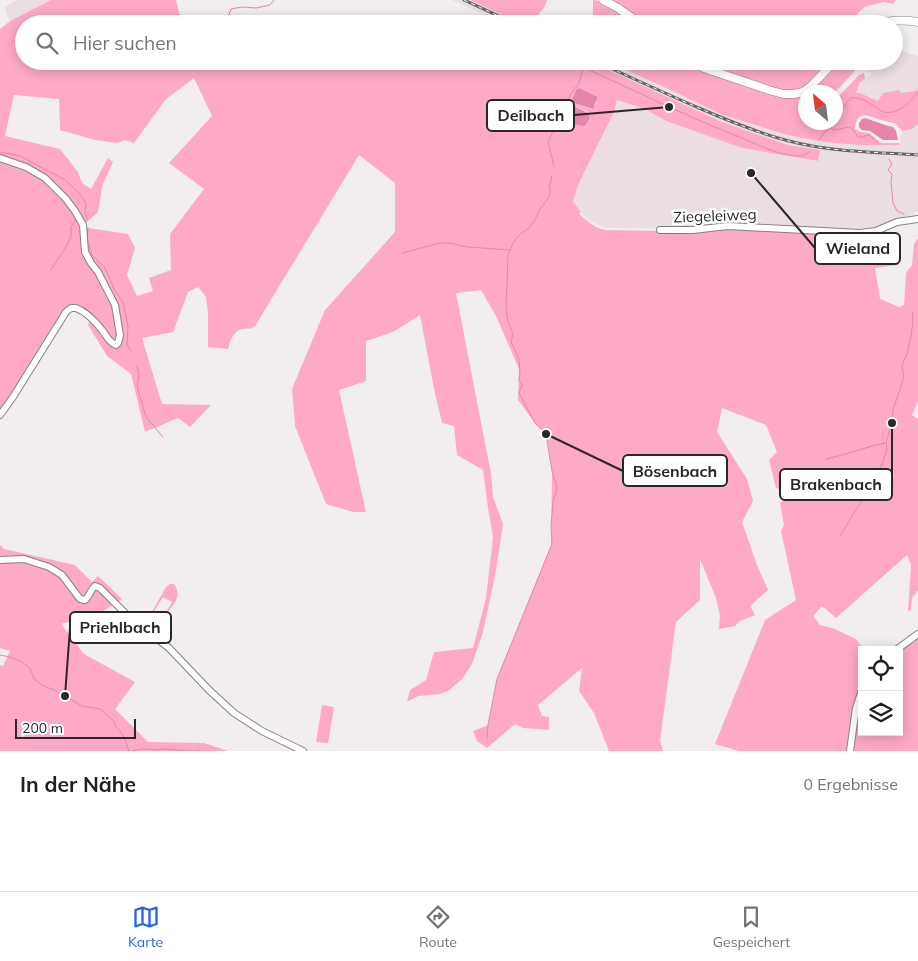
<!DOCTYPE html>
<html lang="de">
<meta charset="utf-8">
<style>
:root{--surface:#fff;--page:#f6f6f6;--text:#202124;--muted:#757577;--line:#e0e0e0;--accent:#2563eb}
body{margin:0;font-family:Mulish,sans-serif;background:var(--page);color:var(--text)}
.controls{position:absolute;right:15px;bottom:15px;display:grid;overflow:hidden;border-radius:0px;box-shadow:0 2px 12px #0003}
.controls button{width:45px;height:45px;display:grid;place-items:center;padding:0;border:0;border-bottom:1px solid var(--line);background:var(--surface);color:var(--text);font:25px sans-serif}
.compass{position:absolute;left:798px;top:85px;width:45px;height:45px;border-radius:50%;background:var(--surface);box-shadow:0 2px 12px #0003;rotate:332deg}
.scale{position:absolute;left:15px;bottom:12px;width:121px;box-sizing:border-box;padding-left:5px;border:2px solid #292828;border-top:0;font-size:14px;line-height:18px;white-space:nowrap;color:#292828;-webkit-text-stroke:4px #fff;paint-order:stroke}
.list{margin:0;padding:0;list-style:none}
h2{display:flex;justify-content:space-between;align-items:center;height:65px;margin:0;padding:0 20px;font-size:21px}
h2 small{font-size:16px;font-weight:400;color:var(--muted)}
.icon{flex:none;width:28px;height:28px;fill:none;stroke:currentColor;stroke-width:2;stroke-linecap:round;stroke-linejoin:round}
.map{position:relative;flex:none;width:918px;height:751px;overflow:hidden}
.search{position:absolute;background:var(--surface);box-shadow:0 2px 12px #0003;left:15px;right:15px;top:15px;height:55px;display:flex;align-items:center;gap:12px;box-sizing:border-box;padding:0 18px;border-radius:28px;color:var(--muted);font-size:19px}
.sheet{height:140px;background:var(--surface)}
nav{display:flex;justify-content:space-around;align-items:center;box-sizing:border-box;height:70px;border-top:1px solid var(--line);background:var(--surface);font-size:14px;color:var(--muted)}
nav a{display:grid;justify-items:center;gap:2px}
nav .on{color:var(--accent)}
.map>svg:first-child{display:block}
.built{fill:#ebdee2}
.green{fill:#fea9c7;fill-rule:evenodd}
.water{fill:#e685a9}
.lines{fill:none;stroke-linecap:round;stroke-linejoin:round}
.stream{stroke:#e685a9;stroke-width:1}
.minor-casing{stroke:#858283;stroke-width:8}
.major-casing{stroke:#858283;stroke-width:9}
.minor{stroke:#fff;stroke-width:6}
.major{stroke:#fff;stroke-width:8}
.rail-casing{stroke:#656363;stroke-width:3}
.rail{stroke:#fff;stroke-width:1;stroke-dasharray:4;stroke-linecap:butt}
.labels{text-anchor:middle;stroke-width:5;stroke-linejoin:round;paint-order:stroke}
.street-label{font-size:15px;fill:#292828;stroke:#fff}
.leader{fill:none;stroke:#292828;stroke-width:2}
.callout-dot{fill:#292828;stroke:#fff;stroke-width:2}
.callout{fill:#fff;stroke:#292828;stroke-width:2}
.callout-label{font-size:16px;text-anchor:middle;font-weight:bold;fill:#292828}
</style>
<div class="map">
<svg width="918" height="751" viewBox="0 0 918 751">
<rect width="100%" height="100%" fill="#f2eeef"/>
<g class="built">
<polygon points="17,0 51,0 10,21 7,15 5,7"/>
<polygon points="452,0 470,0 522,24 505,24"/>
<polygon points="901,51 918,56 918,89 915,91 901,93 899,90 883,93 878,101 860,93 856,93 860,82 872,74 868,67 877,61 894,61 894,52"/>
<polygon points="589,61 605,61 664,87 723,115 787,135 824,142 899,145 902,131 912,129 918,124 918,211 905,217 906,219 873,231 820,229 613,228 606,228 596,224 587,219 581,212 573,201 578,185 614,112 617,100 645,109 666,121 743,148 818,161 819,150 788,145 722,122"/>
</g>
<g class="green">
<path d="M 51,0 L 176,0 L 182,24 L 24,24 L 24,61 L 589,61 L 722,122 L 788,145 L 820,150 L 818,161 L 742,148 L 666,121 L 645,109 L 617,100 L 614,112 L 578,185 L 573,201 L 581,212 L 579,214 C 587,221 595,228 605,230 L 662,231 L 771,229 L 881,232 C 898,238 898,248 898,265 L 875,268 L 880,299 L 899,307 L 904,305 L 906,273 L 912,265 L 914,244 L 918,238 L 918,401 L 912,415 L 918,419 L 918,590 L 912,598 L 911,610 L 908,611 L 911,565 L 907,555 L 836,618 L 822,606 L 813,616 L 820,625 L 835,629 L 856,639 L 864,650 L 862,650 L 862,732 L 899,732 L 899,650 L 918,636 L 918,751 L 739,751 L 715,744 L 765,620 L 796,600 L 781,531 L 784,525 L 780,503 L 785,499 L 782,490 L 776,488 L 769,460 L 777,452 L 766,425 L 722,408 L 717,432 L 747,479 L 753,501 L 742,522 L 757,565 L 768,590 L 750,606 L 755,615 L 740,621 L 735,626 L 719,629 L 720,616 L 716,598 L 700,559 L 700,600 L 676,622 L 660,741 L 663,751 L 609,751 L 594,713 L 579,691 L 582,668 L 538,705 L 542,716 L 549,717 L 549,730 L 523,728 L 515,724 L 487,748 L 477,741 L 473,731 L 488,725 L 497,679 L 551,545 L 552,471 L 546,434 L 535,423 L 518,400 L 519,369 L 496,316 L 481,290 L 456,293 L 491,474 L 493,497 L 503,524 L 496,571 L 483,632 L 472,664 L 462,679 L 448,691 L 440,694 L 418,696 L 407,702 L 410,690 L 426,680 L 434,652 L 473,648 L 486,598 L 493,537 L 488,508 L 483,470 L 457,455 L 454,426 L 442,423 L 434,389 L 420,315 L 393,332 L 366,341 L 366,381 L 339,390 L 366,512 L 353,512 L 326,504 L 295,426 L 292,389 L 325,310 L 395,232 L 395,183 L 359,155 L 255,326 C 249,331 249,327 243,329 C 233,331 230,341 228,349 L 208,347 L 208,313 L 206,297 L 198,287 L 188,292 L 173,332 L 142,338 L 162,404 L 211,405 L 190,427 L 178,418 L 145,432 L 131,374 L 107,356 L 88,325 L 91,316 L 73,307 L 0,412 L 0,29 L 10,21 ZM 194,78 L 212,116 L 169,163 L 204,189 L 170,234 L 171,270 L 149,278 L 153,291 L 137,296 L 127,275 L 135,248 L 128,234 L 82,227 L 98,212 L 102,186 L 113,162 L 108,158 L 91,189 L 82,183 L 78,172 L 60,149 L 5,136 L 14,95 L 59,99 L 60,130 L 95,140 L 117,143 L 125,140 L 134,143 L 165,100 ZM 579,88 L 598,97 L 596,104 L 592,109 L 574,103 L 572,100 L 576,90 ZM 570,106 L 577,107 L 588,112 C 591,118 589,121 586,126 C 577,126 570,123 563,118 L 566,112 Z"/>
<polygon points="470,0 547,0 544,8 531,23 533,24 522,24"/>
<path d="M 593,0 C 607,1 624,16 636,24 L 593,24 Z"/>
<polygon points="609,0 896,0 893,4 883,2 871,5 864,7 855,16 860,24 646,24 635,15"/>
<path d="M 605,61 L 687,61 L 696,67 L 736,81 L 738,75 L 719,70 L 721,61 L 857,61 L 854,72 L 835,92 L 806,92 L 806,122 L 836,122 L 836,99 L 859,75 L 864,73 L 865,79 L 860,82 L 856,93 L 860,93 L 878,101 L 883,93 L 899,90 L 901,93 L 915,91 L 918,89 L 918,124 L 912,129 L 902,131 L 895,123 C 889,122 884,121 878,119 C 865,114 857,111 855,129 L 860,132 L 869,133 L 881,143 L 899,143 L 899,145 L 860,145 L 824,142 L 787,135 L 723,115 L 664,87 Z"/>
<polygon points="0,545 4,549 75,565 92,582 98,576 122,599 100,613 61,624 84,654 135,682 115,709 148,742 204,743 228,751 0,751 0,665 3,666 10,651 0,648"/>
<path d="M 170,584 L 174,584 C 186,601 165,608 163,623 C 162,630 166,637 169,643 L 161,627 L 160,623 L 172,602 L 163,597 L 150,618 L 157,622 L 159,628 L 164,640 L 145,624 L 166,587 Z"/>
<polygon points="322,705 334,707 328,743 316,742"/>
</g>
<g class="water">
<polygon points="579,88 598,97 593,109 574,103 572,100 576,90"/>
<path d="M 570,106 L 576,107 L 588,113 C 591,118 589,121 585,126 C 577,126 570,123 563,118 L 566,112 Z"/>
<polygon points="865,118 885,125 893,127 896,131 898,140 883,140 870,131 862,130 859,127 859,123 862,119"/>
</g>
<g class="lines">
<g class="stream">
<polyline points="226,24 231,9 242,7 256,8 270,5 274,0"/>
<path d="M 569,61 C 626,86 681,114 739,137 C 757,144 777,155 797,156 C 803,156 806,155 810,151"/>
<path d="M 836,119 L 846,103 L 851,98 C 860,97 866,101 874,106 C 877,108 880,111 884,112 C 899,115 910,102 918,92"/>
<polyline points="829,127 834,130 849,127 853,129 858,137 862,137 869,135 879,144"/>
<polyline points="819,140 833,122"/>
<polyline points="0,152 20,156 65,180 80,194 86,204 85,212 87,219"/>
<polyline points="889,159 892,164 888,170 892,174 891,182 893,203 897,211 904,214"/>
<polyline points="554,166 548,142 571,94 579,83 583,69"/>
<polyline points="88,228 87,238 92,255 105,268 114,289 123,302 128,326 127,345 131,351"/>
<polyline points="402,253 440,243 449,243 468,247 510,250"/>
<polyline points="51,270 66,247 71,237 71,227 77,218"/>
<polyline points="137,366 139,375 137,387 146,417 163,437"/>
<path d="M 826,459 C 846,455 865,447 885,443"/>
<polyline points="840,536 859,505 868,493 883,462 887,450 886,442 892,423 893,410 904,377 902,365 907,354 911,336 913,321 912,311"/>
<path d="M 0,655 C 11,657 23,660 30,669 C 31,672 32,674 34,676 L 33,678 L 42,685 L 58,692 L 60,694 L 65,696 L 82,706 L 100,709 L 115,722 L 115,726 C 123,732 126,742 129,751"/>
<path d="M 487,738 L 488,725 L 497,679 L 552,544 L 551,526 L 553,501 L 557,488 L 552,471 L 546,434 L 535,423 L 519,393 L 522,385 L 519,380 L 520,373 L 519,359 L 511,342 L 513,334 L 508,321 L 506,308 L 508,255 C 510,249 515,239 520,234 C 523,232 527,230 530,227 C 534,222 537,215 540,209 C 546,201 553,196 549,185 L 551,182 L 552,175"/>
<polyline points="132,751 142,749 156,750 162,749 193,751 200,750"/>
</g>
<g class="minor-casing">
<g id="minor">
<path d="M 0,158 L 26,167 L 45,178 L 66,199 L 75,211 L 83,225 L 85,252 L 91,263 L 98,272 L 115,305 L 120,335 L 118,343 L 116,345 C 108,342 107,336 102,330 C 95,321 87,312 76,308 L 71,308 L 66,312 L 13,397 L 0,415"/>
<polyline points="660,230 693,230 728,226 860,233 876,231 897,222 918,219"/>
<path d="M 0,560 L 24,559 L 49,567 L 62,575 L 80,599 L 85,600 C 90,596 90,590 95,586 L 100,588 L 128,616 L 169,648 L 209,690 L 234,713 L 262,731 L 303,751"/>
<polyline points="896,650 918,634"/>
<polyline points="850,751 856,708 862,690"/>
</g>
</g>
<g class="major-casing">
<g id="major">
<polyline points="603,0 618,8 641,24"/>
<path d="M 880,24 C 892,19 905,20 918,22"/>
<polyline points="691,61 704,68 769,90 783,94 794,94 803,92 810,87 835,61"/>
</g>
</g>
<use href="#minor" class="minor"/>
<use href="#major" class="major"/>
<g class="rail-casing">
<g id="rail">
<polyline points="464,0 516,24"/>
<path d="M 595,61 C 630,77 664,93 699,108 C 729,121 758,133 789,141 C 831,152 875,152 918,155"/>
</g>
</g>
<use href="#rail" class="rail"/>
</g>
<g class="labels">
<g class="street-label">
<text transform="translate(715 216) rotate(-2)" y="5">Ziegeleiweg</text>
</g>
</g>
<path class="leader" d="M669 107L574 115M751 173L815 248M546 434L623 471M892 423L892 484M65 696L70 628"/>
<g class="callout-dot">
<circle cx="669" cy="107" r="5"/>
<circle cx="751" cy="173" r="5"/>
<circle cx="546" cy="434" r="5"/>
<circle cx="892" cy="423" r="5"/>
<circle cx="65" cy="696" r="5"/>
</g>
<g class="callout">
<rect x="487" y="100" width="87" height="31" rx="5"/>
<rect x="815" y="233" width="85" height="31" rx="5"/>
<rect x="623" y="455" width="104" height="31" rx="5"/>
<rect x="780" y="469" width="112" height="31" rx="5"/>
<rect x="70" y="612" width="101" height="31" rx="5"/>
</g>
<g class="callout-label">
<text x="531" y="121">Deilbach</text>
<text x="858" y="254">Wieland</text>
<text x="675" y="477">Bösenbach</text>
<text x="836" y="490">Brakenbach</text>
<text x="120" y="633">Priehlbach</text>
</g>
</svg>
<div class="controls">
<button><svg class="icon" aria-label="locate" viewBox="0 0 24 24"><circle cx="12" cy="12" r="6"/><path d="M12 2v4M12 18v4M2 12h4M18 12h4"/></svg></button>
<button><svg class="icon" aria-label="layers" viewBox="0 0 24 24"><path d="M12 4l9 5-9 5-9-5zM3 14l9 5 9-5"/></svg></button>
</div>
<svg class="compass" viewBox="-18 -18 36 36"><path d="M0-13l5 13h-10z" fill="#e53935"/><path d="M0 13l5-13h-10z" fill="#757577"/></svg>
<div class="scale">200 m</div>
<div class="search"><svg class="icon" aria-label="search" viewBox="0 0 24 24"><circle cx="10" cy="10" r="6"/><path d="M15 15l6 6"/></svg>Hier suchen</div>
</div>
<section class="sheet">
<h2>In der Nähe<small>0 Ergebnisse</small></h2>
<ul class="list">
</ul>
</section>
<nav>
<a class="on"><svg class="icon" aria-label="map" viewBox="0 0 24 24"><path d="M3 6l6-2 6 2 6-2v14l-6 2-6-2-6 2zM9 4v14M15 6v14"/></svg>Karte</a>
<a><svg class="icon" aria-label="directions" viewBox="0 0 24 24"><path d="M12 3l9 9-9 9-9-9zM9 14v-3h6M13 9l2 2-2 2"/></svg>Route</a>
<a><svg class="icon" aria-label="saved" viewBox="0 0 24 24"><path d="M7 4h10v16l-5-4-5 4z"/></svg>Gespeichert</a>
</nav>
